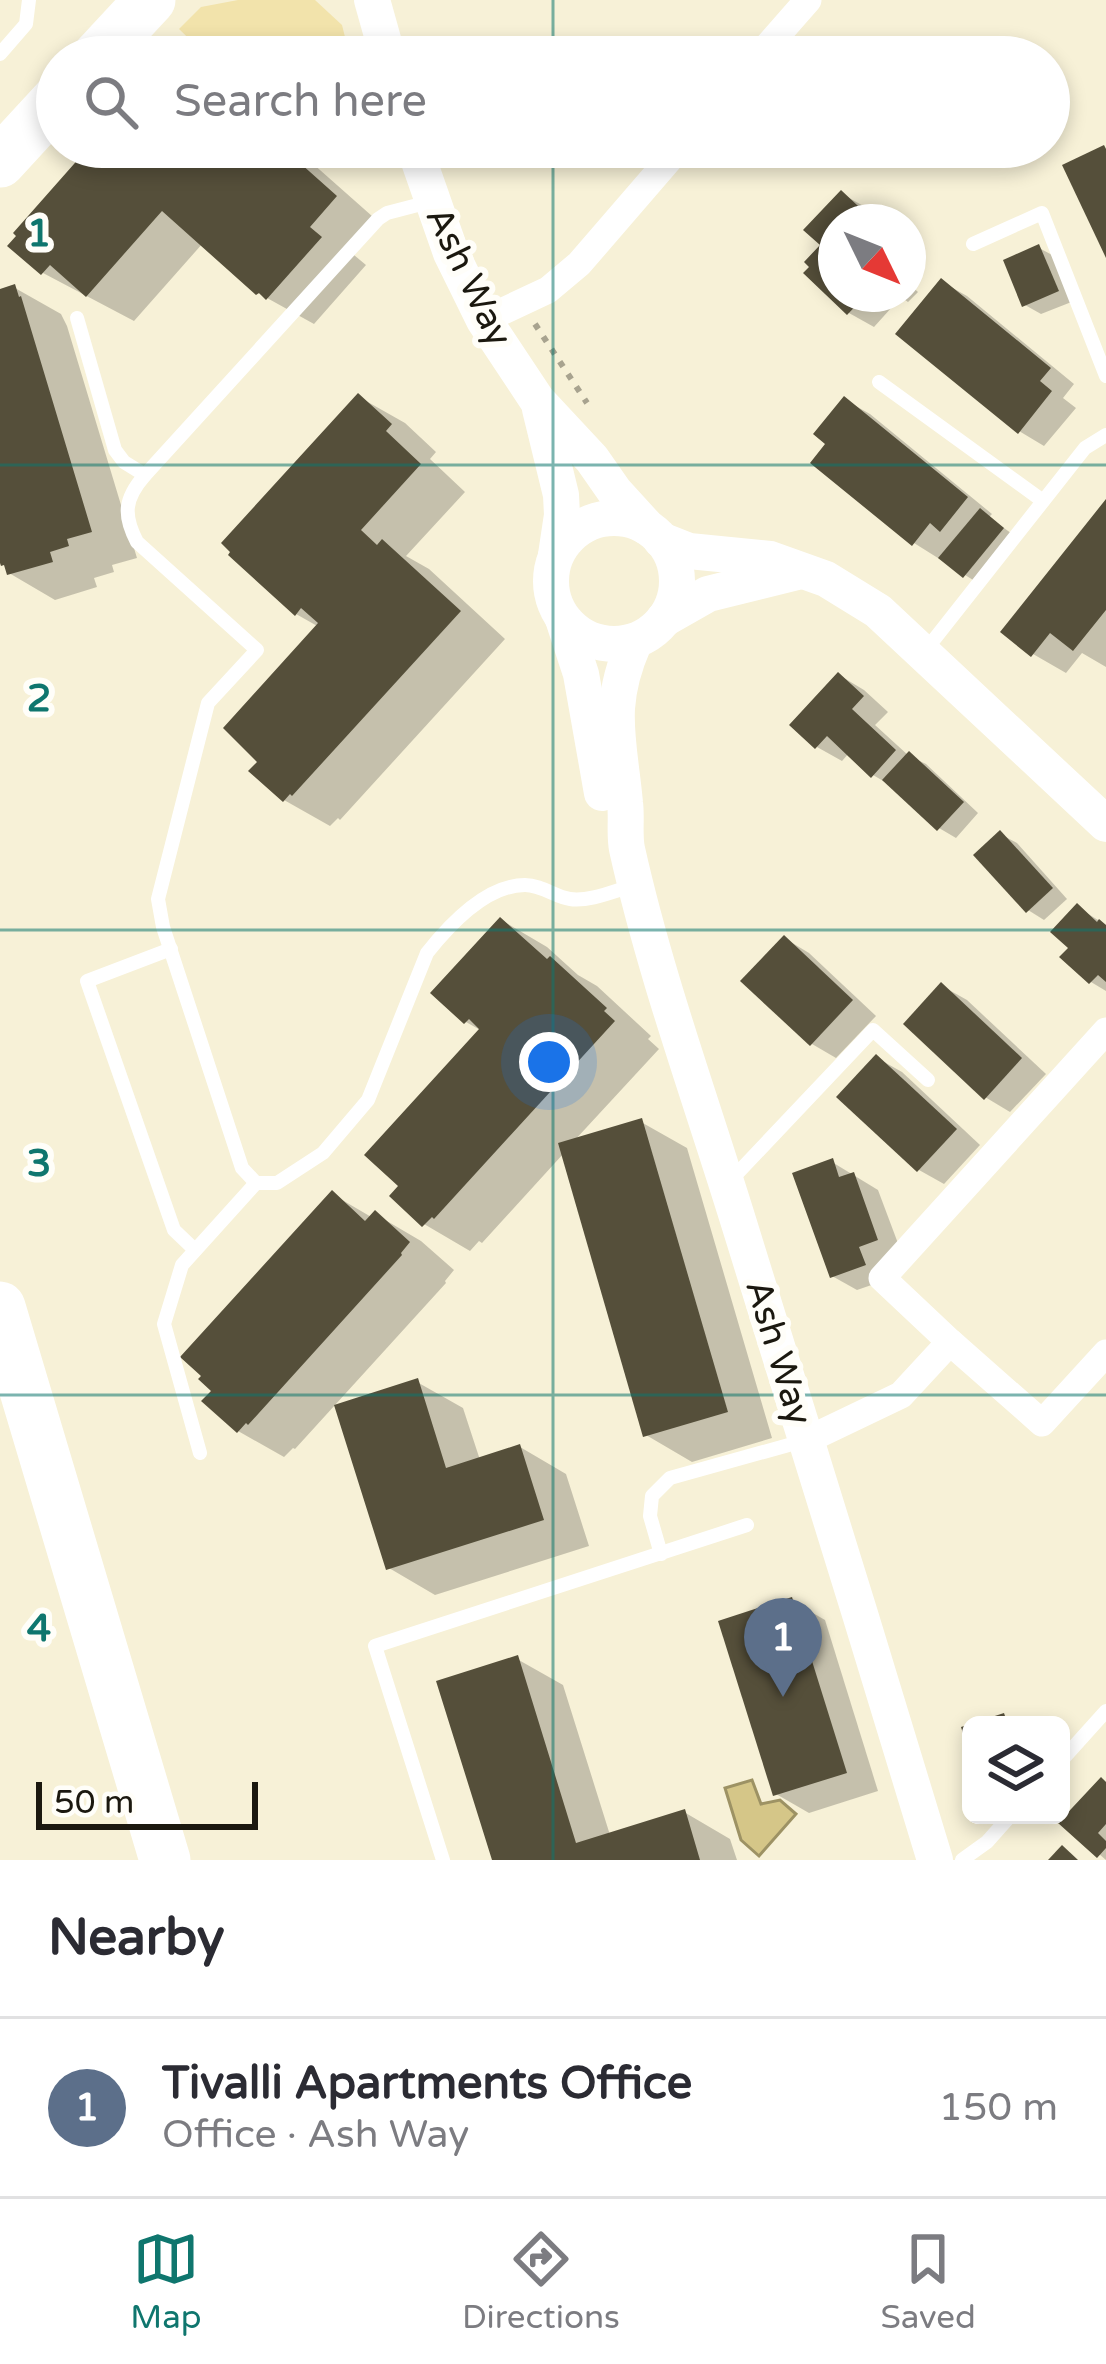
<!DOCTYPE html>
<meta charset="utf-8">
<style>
:root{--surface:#fff;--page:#f7f7f7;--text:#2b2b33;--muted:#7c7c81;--line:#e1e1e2;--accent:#0f766e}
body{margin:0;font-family:"Varela Round",sans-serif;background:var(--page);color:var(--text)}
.controls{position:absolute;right:36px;bottom:36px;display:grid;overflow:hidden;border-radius:18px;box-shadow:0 6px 18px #0003}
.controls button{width:108px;height:108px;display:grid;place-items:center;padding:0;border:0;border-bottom:3px solid var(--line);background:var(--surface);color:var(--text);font:60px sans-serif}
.compass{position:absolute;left:818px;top:204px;width:108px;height:108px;border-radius:50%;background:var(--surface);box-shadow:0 6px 18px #0003;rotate:133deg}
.scale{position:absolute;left:36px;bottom:30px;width:222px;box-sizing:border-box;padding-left:12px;border:6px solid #1b180f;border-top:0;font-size:33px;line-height:42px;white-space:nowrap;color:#1b180f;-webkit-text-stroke:9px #fffef9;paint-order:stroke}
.you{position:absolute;left:549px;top:1062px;width:42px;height:42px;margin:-30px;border:9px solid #fff;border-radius:50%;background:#1a73e8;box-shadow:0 0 0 18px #1a73e833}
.badge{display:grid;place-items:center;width:78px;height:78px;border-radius:50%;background:var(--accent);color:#fff;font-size:39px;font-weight:700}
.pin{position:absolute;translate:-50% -99px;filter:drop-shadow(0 3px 6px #0008)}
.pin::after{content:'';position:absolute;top:63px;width:42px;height:36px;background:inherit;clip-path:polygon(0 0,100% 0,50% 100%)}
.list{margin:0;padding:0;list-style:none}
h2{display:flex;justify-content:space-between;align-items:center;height:156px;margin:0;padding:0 48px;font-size:51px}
h2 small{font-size:39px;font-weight:400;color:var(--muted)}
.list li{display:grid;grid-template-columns:78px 1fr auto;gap:36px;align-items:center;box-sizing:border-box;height:180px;padding:0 48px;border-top:3px solid var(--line)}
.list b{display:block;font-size:45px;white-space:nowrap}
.list p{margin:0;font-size:39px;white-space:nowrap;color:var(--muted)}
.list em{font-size:39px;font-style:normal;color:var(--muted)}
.icon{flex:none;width:66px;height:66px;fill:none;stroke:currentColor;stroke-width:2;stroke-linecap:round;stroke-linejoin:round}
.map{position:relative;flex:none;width:1106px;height:1860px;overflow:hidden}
.search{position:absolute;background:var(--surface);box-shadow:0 6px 18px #0003;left:36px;right:36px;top:36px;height:132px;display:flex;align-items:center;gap:30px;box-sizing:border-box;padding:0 42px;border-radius:66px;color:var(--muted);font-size:45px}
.sheet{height:336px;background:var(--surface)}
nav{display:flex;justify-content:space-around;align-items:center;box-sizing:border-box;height:168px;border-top:3px solid var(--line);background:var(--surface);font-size:33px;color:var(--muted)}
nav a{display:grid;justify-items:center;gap:6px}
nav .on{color:var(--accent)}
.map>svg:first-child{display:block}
.green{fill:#f2e3ab}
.water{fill:#d5c688;stroke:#9d9264;stroke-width:3}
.shadow{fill:#0003}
.building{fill:#554f3a}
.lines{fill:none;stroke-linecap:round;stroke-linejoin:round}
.path{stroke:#a8a38f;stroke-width:6;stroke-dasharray:6 9;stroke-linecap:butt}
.service{stroke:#fff;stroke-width:14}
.minor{stroke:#fff;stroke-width:27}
.tertiary{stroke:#fff;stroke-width:36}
.motorway{stroke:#fff;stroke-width:51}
.grid{fill:none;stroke:#0f766e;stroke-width:3;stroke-opacity:0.55}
.labels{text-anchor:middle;stroke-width:12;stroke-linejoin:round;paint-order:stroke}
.street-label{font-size:36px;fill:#1b180f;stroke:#fffef9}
.grid-label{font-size:39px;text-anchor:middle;font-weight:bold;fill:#0f766e;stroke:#fffef9;stroke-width:12;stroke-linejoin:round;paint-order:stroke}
</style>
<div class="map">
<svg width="1106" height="1860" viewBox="0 0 1106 1860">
<rect width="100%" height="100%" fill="#f7f1d7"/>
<polygon class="green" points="238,0 315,0 342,25 350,57 208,57 179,29 201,7"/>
<polygon class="water" points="752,1780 761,1804 780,1800 796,1814 759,1856 741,1840 725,1788"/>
<g class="shadow">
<polygon points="93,147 294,147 381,224 354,255 366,265 314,324 258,293 203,243 134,321 43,273"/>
<polygon points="530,147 571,147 553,160"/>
<polygon points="930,147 971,147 955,162"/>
<polygon points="842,194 867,208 881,222 836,222 836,294 908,294 908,283 918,292 908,302 901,297 874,327 849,313 807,273 824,245"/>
<polygon points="1039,248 1056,257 1074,301 1041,314 1025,305"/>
<polygon points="942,282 967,296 1074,384 1063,398 1076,408 1044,446 1019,431"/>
<polygon points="15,288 61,314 67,326 137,558 112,565 114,572 94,578 97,587 55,600 9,573 0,552 0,292"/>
<polygon points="359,397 405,423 436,452 430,459 465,492 406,556 429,569 505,639 340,820 338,818 330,826 284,800 261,762 319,627 296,614"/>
<polygon points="845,400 870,414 992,514 989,517 1019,539 981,585 914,543 829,444"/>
<polygon points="1106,503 1106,667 1082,653 1066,673 1033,654"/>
<polygon points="839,675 864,690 888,712 875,725 909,756 926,764 978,813 956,838 939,828 897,789 873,775 849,753 842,761 817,747"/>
<polygon points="1000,834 1017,843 1067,899 1044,920 1028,910"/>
<polygon points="1077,907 1106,925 1106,991 1091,982 1072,948"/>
<polygon points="501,920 547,947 578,975 597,986 651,1036 648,1039 659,1049 574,1141 641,1122 687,1148 772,1438 692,1462 646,1435 564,1153 482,1243 479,1241 470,1251 424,1224 482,1031 466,1022"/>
<polygon points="784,938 809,953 876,1016 836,1058 812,1044"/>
<polygon points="942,986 967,1000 1046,1074 1010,1112 985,1097"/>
<polygon points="877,1058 902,1072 980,1145 944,1184 919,1170"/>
<polygon points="832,1162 878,1190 902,1254 889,1279 857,1290 832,1276"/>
<polygon points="332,1194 373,1218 375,1214 421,1241 454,1270 445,1281 446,1283 295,1449 293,1448 284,1457 238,1431"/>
<polygon points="417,1382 463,1408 480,1460 520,1447 566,1474 589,1546 435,1595 389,1568"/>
<polygon points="792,1601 825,1620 878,1791 809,1813 776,1794"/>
<polygon points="517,1659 563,1685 610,1835 684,1812 730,1839 737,1860 495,1860"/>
<polygon points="1106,1784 1106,1860 1063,1823"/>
</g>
<g class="building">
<polygon points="1104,145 1106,149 1106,258 1062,165"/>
<polygon points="89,147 282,147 337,196 310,227 322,237 266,300 259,293 256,295 162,211 86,297 50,265 41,275 7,246 16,236 13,233"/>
<polygon points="841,190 875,222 836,222 836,294 867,294 847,315 803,273 809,267 804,262 820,245 803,230"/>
<polygon points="1039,244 1059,291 1022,307 1003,260"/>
<polygon points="941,278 1051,368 1040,381 1052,391 1018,434 895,334"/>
<polygon points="15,284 19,297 21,296 92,532 67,539 69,546 50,552 53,562 7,575 4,565 1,566 0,563 0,289"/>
<polygon points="358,393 392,424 386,431 421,464 361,530 377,545 382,539 461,611 292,796 290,794 283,802 248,771 257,762 223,728 318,623 301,608 295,616 228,555 230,552 221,543"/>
<polygon points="844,396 968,497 940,532 930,523 912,546 810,463 825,444 813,434"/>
<polygon points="1106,499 1106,610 1073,651 1050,633 1031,657 1000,632"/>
<polygon points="980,508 1004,528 963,578 938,558"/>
<polygon points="838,672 864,696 852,709 896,750 871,778 827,736 815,749 789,725"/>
<polygon points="909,751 964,802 937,831 882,780"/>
<polygon points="1000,830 1053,888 1026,913 973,855"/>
<polygon points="1077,903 1097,922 1099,919 1106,925 1106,982 1098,975 1089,984 1059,957 1068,948 1050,932"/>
<polygon points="500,917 547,959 550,956 607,1008 604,1011 615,1021 434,1219 432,1217 422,1227 389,1196 398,1186 364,1155 479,1029 469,1019 464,1024 430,993"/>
<polygon points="784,935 853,1000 810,1046 740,981"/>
<polygon points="941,982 1022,1058 984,1100 903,1024"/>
<polygon points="876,1054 957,1129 917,1172 836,1097"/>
<polygon points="642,1118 728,1412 643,1437 558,1143"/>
<polygon points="833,1158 839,1177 854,1172 878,1240 859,1247 866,1265 830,1278 792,1173"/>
<polygon points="332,1190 365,1221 375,1210 410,1242 401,1253 402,1255 248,1425 246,1423 237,1433 201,1401 211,1391 198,1379 201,1376 180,1357"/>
<polygon points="418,1378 446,1468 520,1444 544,1520 386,1570 334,1405"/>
<polygon points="792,1597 847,1773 773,1796 718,1621"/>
<polygon points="518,1655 576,1843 685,1809 700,1860 492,1860 436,1681"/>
<polygon points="1004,1713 1008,1725 971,1725 970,1756 961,1727"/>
<polygon points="1101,1777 1106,1782 1106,1824 1098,1833 1106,1841 1106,1848 1097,1858 1058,1823"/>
<polygon points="1062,1845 1078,1860 1048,1860"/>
</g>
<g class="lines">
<polyline class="path" points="535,324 587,403"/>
<g class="service">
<polyline points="0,54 26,24 29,0"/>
<path d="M 433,201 L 387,213 L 378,219 L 145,475 C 124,499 123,515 137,542 L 257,650 L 208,703 L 158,899 L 163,927 L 242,1168 L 256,1183 L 277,1183 L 323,1153 L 368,1100 L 427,953 C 450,924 486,885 525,885 C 542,885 555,897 570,899 C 590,902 616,890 635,885"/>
<polyline points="973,244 1042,213 1106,376"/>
<polyline points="77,318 115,450 124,462 145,475"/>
<polyline points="879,382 1043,501"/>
<polyline points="925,651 1085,448 1106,435"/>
<polyline points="171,949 87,981 174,1230 195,1250"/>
<polyline points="731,1180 873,1030 928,1080"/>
<polyline points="200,1453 164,1324 182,1265 256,1183"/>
<polyline points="661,1554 650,1516 652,1496 670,1478 803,1441"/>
<polyline points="1061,1761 1106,1711"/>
<polyline points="443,1860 375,1646 747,1525"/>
<polyline points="962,1860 987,1842 1011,1815"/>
</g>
<g class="minor">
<polyline points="758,57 808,0"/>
<polyline points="484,320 548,290 579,264 680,147"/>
<polyline points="950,1342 882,1278 1106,1031"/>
<polyline points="807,1440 901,1395 950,1342 1042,1423 1106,1353"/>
</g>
<g class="tertiary">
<polyline points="372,0 388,57"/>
<polyline points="414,147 451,253 484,320 537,400 592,459 615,492 647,527"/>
<polyline points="540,409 561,495 562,515 556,555"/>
<circle cx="614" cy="581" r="63"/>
<polyline points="661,540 689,551 770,559 826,579 878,611 1106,824"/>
<polyline points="563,619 581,674 602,793"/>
<polyline points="664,619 708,594 801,571"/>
<path d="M 634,643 C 606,707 619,738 625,803 C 627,818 624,834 627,849 C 656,979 703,1105 742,1233 C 808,1441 871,1651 935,1860"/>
</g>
<g class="motorway">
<polyline points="97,57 150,0"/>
<polyline points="0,162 57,100"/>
<polyline points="0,1307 165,1860"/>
</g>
</g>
<path class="grid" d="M 553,0 L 553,57M 553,147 L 553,1860M 0,465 L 1106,465M 0,930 L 1106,930M 0,1395 L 1106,1395"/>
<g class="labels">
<g class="street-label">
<text transform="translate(470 276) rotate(64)" y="13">Ash Way</text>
<text transform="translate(780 1352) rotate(73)" y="13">Ash Way</text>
</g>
</g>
<g class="grid-label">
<text x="39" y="246">1</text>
<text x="39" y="711">2</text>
<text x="39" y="1176">3</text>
<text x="39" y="1641">4</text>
</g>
</svg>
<div class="controls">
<button><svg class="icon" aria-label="layers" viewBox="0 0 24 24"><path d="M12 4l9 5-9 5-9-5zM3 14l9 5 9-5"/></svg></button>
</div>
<svg class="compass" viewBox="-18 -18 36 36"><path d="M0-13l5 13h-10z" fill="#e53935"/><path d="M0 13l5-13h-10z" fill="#7c7c81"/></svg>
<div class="scale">50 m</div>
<div class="you"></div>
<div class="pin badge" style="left:783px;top:1697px;background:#5c6f8a">1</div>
<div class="search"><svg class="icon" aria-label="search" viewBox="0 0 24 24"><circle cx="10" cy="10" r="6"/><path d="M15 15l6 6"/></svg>Search here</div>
</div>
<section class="sheet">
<h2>Nearby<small></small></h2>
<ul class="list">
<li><span class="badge" style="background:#5c6f8a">1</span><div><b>Tivalli Apartments Office</b><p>Office · Ash Way</p></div><em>150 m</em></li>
</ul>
</section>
<nav>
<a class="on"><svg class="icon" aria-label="map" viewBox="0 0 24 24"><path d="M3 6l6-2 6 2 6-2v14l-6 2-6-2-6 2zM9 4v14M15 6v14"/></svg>Map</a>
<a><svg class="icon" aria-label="directions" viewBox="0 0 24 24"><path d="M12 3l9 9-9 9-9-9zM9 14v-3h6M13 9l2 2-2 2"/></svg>Directions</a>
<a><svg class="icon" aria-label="saved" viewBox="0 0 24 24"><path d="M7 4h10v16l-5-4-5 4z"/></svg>Saved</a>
</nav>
